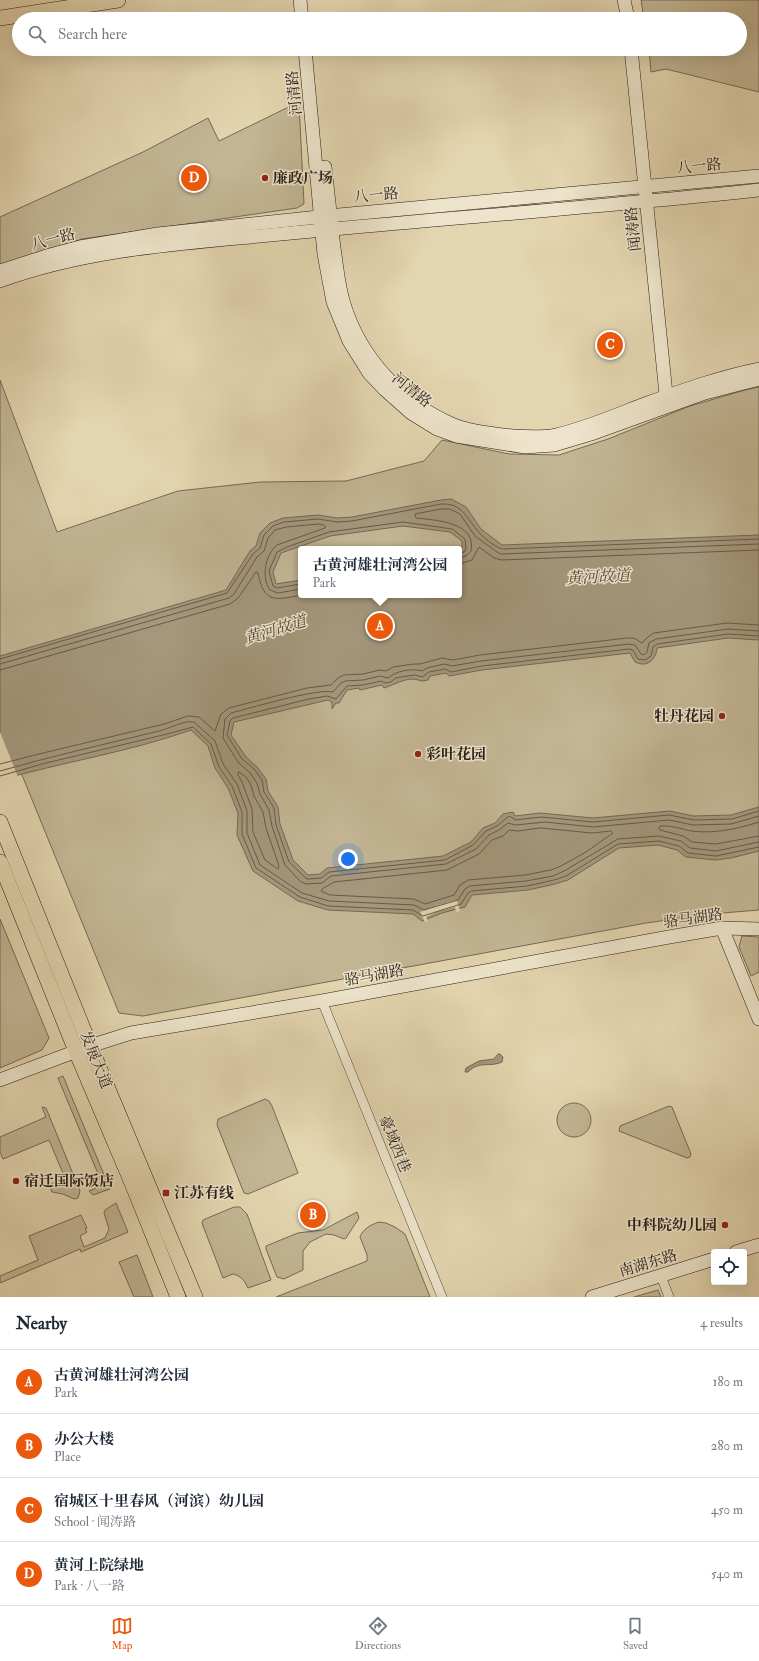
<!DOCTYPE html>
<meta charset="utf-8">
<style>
:root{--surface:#fff;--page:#f6f6f7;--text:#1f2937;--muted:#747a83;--line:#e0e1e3;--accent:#ea580c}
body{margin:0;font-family:"IM FELL Double Pica","Noto Serif SC",serif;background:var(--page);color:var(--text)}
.controls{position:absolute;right:12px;bottom:12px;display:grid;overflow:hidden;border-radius:4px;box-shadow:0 4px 16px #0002}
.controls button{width:36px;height:36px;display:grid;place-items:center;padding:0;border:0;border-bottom:1px solid var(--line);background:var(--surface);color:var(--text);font:20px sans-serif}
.you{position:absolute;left:348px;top:859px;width:14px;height:14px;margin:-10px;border:3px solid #fff;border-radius:50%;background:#1a73e8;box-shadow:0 0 0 6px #1a73e833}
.badge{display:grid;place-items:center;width:26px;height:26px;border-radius:50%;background:var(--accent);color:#fff;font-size:13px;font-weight:700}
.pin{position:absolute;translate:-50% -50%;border:2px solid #fff;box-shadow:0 1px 4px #0006}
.popup{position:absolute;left:298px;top:546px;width:164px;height:52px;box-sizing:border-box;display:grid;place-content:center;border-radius:4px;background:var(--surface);filter:drop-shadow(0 1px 3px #0005);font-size:13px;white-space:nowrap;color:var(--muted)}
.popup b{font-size:15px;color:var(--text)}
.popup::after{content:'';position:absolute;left:50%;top:100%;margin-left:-8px;border:8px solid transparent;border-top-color:var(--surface)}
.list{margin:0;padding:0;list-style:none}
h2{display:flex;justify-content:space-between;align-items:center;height:52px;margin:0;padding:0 16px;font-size:17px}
h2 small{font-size:13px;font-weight:400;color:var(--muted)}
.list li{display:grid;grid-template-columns:26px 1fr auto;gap:12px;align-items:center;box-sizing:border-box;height:64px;padding:0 16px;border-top:1px solid var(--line)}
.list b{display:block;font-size:15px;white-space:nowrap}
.list p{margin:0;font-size:13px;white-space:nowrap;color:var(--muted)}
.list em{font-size:13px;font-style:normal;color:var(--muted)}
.icon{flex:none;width:22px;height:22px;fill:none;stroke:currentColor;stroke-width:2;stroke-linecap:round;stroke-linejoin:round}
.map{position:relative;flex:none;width:759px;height:1297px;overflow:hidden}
.search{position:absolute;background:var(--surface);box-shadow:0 4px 16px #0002;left:12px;right:12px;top:12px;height:44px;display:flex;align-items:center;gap:10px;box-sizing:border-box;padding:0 14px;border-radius:22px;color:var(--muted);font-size:15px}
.sheet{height:308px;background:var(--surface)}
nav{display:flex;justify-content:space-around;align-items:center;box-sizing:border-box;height:56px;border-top:1px solid var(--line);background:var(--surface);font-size:11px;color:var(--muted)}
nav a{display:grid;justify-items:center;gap:2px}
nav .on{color:var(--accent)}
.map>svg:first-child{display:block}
.green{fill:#c3b695;stroke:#766a56;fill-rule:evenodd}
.water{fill:#a4977c;stroke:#736754;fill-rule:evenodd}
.pier{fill:#e3d5af}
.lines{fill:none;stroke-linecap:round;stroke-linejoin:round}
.shore{stroke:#665a4a;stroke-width:1}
.street-casing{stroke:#584c3e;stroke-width:10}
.secondary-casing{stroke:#291e18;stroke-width:14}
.primary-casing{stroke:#291e18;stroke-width:16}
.street{stroke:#ede4cb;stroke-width:9}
.secondary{stroke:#ede4cb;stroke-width:13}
.primary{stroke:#e3d5af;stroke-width:15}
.poi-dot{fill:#8f2418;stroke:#ede4cb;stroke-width:1.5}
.labels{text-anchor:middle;stroke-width:3;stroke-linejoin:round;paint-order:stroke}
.street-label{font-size:15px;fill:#291e18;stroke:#ede4cb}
.poi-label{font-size:15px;font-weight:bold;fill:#291e18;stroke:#ede4cb;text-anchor:start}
.water-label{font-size:16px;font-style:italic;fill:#54483b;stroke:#ede4cb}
</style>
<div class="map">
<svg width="759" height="1297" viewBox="0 0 759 1297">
<rect width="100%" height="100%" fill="#e3d5af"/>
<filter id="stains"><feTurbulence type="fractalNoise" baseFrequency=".005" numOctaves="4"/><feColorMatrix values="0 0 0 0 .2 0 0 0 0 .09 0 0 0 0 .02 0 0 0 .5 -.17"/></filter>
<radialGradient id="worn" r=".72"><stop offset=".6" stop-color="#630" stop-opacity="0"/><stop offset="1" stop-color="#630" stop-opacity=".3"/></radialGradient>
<g class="green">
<polygon points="641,0 759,0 759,92 666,69 651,72 649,49 740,49 740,19 644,19"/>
<polygon points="299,102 304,204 297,208 82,239 0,265 0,217 143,152 208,118 219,141"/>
<path d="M 0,380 L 57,532 L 178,491 L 260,482 L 346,481 L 424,461 L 442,440 L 509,454 L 559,455 L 608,439 L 690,406 L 745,390 L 759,387 L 759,910 L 710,914 L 646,923 L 143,1016 L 119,1013 L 0,721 ZM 301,549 L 459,549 L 459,595 L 301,595 Z"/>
<polygon points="0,919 49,1038 42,1050 0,1068"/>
<polygon points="742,936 759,937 759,972 751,976 739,947"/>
<polygon points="63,1076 110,1189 93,1195 89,1191 101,1186 101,1181 58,1078"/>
<polygon points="265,1099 269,1101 272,1106 298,1173 248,1194 244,1193 217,1125 218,1119"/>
<circle cx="574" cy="1120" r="17"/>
<polygon points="669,1106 672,1107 691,1154 690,1157 687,1158 619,1131 620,1126"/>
<polygon points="42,1107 46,1108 80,1191 78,1198 74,1199 63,1194 52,1192 49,1185 65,1178 49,1140 3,1159 0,1152 0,1137 46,1117"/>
<polygon points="116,1203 128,1232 81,1252 80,1249 0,1283 0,1276 38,1260 29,1236 81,1215 87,1228 85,1229 87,1232 80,1236 84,1247 105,1238 109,1229 104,1213 105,1210"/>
<path d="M 234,1207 L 240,1207 L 247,1214 L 271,1280 L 248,1288 C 244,1280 241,1276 233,1274 L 223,1278 L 202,1223 L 203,1220 Z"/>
<polygon points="357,1212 359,1218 346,1238 344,1239 334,1235 326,1234 310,1242 303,1251 303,1270 284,1279 277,1277 266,1249 266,1246 298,1233 323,1230"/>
<path d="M 379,1222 L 386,1223 L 395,1227 L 405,1234 L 430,1297 L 276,1297 L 367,1261 L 367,1255 L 360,1237 C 363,1229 370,1225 379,1222 Z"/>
<polygon points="137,1255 153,1297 134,1297 119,1262"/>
<polygon points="658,1290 661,1297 634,1297"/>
</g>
<g class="water">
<path d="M 451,499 L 466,507 L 481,529 L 502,545 L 759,535 L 759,640 L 728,638 L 657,648 C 656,660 647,668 635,662 L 630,653 L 482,670 L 449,676 L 446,673 L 430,676 L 428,680 L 421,681 C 408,675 395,685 384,688 L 382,685 L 360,690 L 359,688 L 347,690 L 339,703 L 336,703 L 332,709 L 332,702 L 328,700 L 234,722 L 231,735 L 246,757 L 257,767 L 266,779 L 268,791 L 278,807 L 280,824 L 293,860 L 308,875 L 320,874 L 327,868 L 443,856 L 471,842 L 483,828 L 495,823 L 503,814 L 513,812 L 515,816 L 540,813 L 593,818 L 670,811 L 693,816 L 731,815 L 759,807 L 759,851 L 731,858 L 716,860 L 686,857 L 677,850 L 658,845 L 619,848 L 568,880 L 555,884 L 528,890 L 472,895 L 465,907 L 442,913 L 422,921 L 413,914 L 328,910 L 298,901 L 253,871 L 237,835 L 238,813 L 228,788 L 215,768 L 208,746 L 191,730 C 129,752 63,762 0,780 L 0,656 L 226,590 L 250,551 L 256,546 L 260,533 L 270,523 L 283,518 L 318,515 L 337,518 L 352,517 L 441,500 ZM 403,526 L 450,532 L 462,541 L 462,548 L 459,549 L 459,595 L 301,595 L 301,580 L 276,584 L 273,572 L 281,553 L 330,536 Z"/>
<path d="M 498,1054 L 500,1054 L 503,1057 L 502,1062 C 488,1068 480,1060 468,1072 L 465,1072 L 466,1068 L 479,1061 L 494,1059 Z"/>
</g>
<g class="pier">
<polygon points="0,732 18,777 0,782"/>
<polygon points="457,900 460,911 456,912 455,907 439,911 426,917 428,921 425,922 420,912 438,905"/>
</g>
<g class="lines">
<g class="shore">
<path d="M 459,558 L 466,556 L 471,551 C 477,522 435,520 416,518 L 415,514 L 441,509 L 450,509 L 460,514 L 475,536 L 497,552 L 501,554 L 759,544"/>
<polyline points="459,564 472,560 479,547 494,558 502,560 759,550"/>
<polyline points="301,584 277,588 273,586 269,571 277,552 287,547 329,532 403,522 452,529 465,539 466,549 464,552 459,553"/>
<path d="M 759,631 L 728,629 L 656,639 L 649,643 L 647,652 L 644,655 L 641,654 L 635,645 L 629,644 L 481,661 L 452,666 L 444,664 L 427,668 L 422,671 C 411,668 396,671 388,678 L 380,676 L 363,680 L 345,681 L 341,683 L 333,692 C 317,688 251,708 231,713 L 225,719 L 223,738 L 238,762 L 250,773 L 257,783 L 260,794 L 269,810 L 272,826 L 285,865 L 301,882 L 306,884 L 322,883 L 331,876 L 446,864 L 476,849 L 489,835 L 499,830 L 508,823 L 516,825 L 545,822 L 593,827 L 669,820 L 693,825 L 731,824 L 759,816"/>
<polyline points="759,636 728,634 657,644 653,647 651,656 645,660 638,659 633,650 629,649 482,666 451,672 445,669 429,672 422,677 415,675 395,678 391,682 386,683 381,681 363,685 347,686 336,699 327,696 309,699 233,718 230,721 227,735 242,759 254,769 262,780 264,792 274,808 276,825 289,862 307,879 321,878 329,872 445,860 473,845 486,831 497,826 509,816 516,820 541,817 593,822 669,815 694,820 732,819 759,811"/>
<path d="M 0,659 L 227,593 L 253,554 L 260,548 L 264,535 L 273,526 L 284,522 L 318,519 L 337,522 L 352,521 L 441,504 C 462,503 465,516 477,530 C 482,537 494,546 502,549 L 759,539"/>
<path d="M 0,664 L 229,598 L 234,594 L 257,557 L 264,551 L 268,538 L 275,530 L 286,527 L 318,524 L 324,525 L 326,527 L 325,528 L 277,545 C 265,555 261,577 270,590 L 278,593 L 301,589"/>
<path d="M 0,670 L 230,604 L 238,598 L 256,572 L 258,573 C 264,604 275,600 301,595"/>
<polyline points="0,764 39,754 164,724 188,716 199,717 215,731 221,714 229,708 307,688 331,685 338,678 344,675 363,674 380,670 386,671 393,667 414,664 420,664 442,658 453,660 480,655 627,638 634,638 642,643 648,637 654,633 727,623 759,625"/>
<path d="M 0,771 C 52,756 106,744 159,731 C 169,729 183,720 194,722 L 215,741 L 223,764 L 237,784 L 247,811 L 247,833 L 260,865 L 302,893 L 329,901 L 414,905 L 424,910 L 458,900 L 465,889 L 470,886 L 526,881 L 553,876 L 564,871 L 618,839 L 659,836 L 681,841 L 690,848 L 716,851 L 759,842"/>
<polygon points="239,772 246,777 251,785 254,796 263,812 266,828 279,866 278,869 265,860 253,832 252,809 242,782 238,775"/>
<polyline points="0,776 42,764 167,734 193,727 211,744 219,767 232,786 242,812 242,834 256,868 300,897 328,906 413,910 423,916 461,904 468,893 471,891 527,886 554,880 566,876 618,844 659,841 679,846 688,853 716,856 759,847"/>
<path d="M 759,822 C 737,829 714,834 691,831 C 681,829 671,825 660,826 L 659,828 L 660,830 L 683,836 L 692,842 L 716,844 L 759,836"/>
<polygon points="541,828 592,833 611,831 613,833 586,852 561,866 551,870 525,875 468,880 460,885 454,895 425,904 414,899 330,895 321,891 322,889 334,882 447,870 479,854 492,840 503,836 509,830 517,831"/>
</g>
<g class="street-casing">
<g id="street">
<polyline points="322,1001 442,1297"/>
<polyline points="661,1276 669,1297"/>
</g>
</g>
<g class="secondary-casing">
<g id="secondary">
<polyline points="300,0 302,19"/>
<polyline points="624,0 628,19"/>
<polyline points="305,49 324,254 333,302 349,341 369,373 384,389 411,413 437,429 456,436 525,447 554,445 594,433 705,393 759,379"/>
<polyline points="631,49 667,404"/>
<path d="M 325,167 C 328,194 331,221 334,248 C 337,267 338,285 344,304 C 360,357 403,404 454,425 C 471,432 495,434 513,436 C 527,437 542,438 556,435 C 586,428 614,416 642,405 C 681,391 719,377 759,369"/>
<polyline points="0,271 50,255 80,247 158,234 328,216 759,176"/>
<path d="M 0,281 C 93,247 194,243 291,233 C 447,218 603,207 759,190"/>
<polyline points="722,928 759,1019"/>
<polyline points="0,1080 90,1046 131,1033 322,1001 669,937 722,928 759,929"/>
<polyline points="736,1252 759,1245"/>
<polyline points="592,1297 714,1259"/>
</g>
</g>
<g class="primary-casing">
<g id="primary">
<polyline points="0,18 118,0"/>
<polyline points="0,822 90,1046 195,1297"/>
<polyline points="0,862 76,1051 132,1183 178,1297"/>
</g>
</g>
<use href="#street" class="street"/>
<use href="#secondary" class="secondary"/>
<use href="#primary" class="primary"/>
</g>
<g class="poi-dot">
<circle cx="265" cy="178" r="4"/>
<circle cx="722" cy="716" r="4"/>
<circle cx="418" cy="754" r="4"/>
<circle cx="16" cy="1181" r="4"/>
<rect x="162" y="1189" width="8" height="8" rx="2"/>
<circle cx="725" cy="1225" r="4"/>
</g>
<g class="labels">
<g class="street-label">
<text transform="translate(294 93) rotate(-96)" y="5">河清路</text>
<text transform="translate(699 166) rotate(-6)" y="5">八一路</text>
<text transform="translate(376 195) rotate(-5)" y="5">八一路</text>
<text transform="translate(633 229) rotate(-96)" y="5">闻涛路</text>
<text transform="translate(53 239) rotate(-15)" y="5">八一路</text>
<text transform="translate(412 390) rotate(39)" y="5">河清路</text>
<text transform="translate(693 918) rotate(-8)" y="5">骆马湖路</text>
<text transform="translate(374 975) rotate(-10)" y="5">骆马湖路</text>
<text transform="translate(96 1060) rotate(68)" y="5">发展大道</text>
<text transform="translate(395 1144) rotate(68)" y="5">豪域西巷</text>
<text transform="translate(648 1263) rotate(-17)" y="5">南湖东路</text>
</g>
<g class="poi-label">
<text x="273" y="183">廉政广场</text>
<text x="714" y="721" text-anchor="end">牡丹花园</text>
<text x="426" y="759">彩叶花园</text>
<text x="24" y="1186">宿迁国际饭店</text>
<text x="174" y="1198">江苏有线</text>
<text x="717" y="1230" text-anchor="end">中科院幼儿园</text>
</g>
<g class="water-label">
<text transform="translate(598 576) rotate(-3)" y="6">黄河故道</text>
<text transform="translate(275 629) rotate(-17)" y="6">黄河故道</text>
</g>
</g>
<rect width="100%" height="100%" filter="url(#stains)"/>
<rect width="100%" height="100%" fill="url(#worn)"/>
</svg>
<div class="controls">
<button><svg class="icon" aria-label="locate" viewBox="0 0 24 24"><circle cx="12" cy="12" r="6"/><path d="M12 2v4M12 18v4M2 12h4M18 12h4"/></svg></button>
</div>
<div class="you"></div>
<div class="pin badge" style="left:380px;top:626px">A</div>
<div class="popup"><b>古黄河雄壮河湾公园</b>Park</div>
<div class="pin badge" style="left:313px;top:1215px">B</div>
<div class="pin badge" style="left:610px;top:345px">C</div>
<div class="pin badge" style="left:194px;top:178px">D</div>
<div class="search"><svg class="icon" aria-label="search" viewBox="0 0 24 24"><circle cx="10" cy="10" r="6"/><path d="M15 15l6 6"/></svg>Search here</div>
</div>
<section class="sheet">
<h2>Nearby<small>4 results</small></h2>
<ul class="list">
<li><span class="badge">A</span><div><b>古黄河雄壮河湾公园</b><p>Park</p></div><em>180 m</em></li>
<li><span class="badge">B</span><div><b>办公大楼</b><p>Place</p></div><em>280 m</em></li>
<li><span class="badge">C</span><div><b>宿城区十里春风（河滨）幼儿园</b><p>School · 闻涛路</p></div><em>450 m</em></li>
<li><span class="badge">D</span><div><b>黄河上院绿地</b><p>Park · 八一路</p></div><em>540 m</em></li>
</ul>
</section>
<nav>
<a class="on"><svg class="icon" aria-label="map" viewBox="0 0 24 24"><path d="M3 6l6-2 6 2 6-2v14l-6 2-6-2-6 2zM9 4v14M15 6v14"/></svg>Map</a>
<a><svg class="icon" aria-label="directions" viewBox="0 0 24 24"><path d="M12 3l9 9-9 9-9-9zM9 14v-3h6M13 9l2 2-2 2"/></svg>Directions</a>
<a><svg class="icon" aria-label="saved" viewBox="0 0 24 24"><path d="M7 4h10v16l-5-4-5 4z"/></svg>Saved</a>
</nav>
